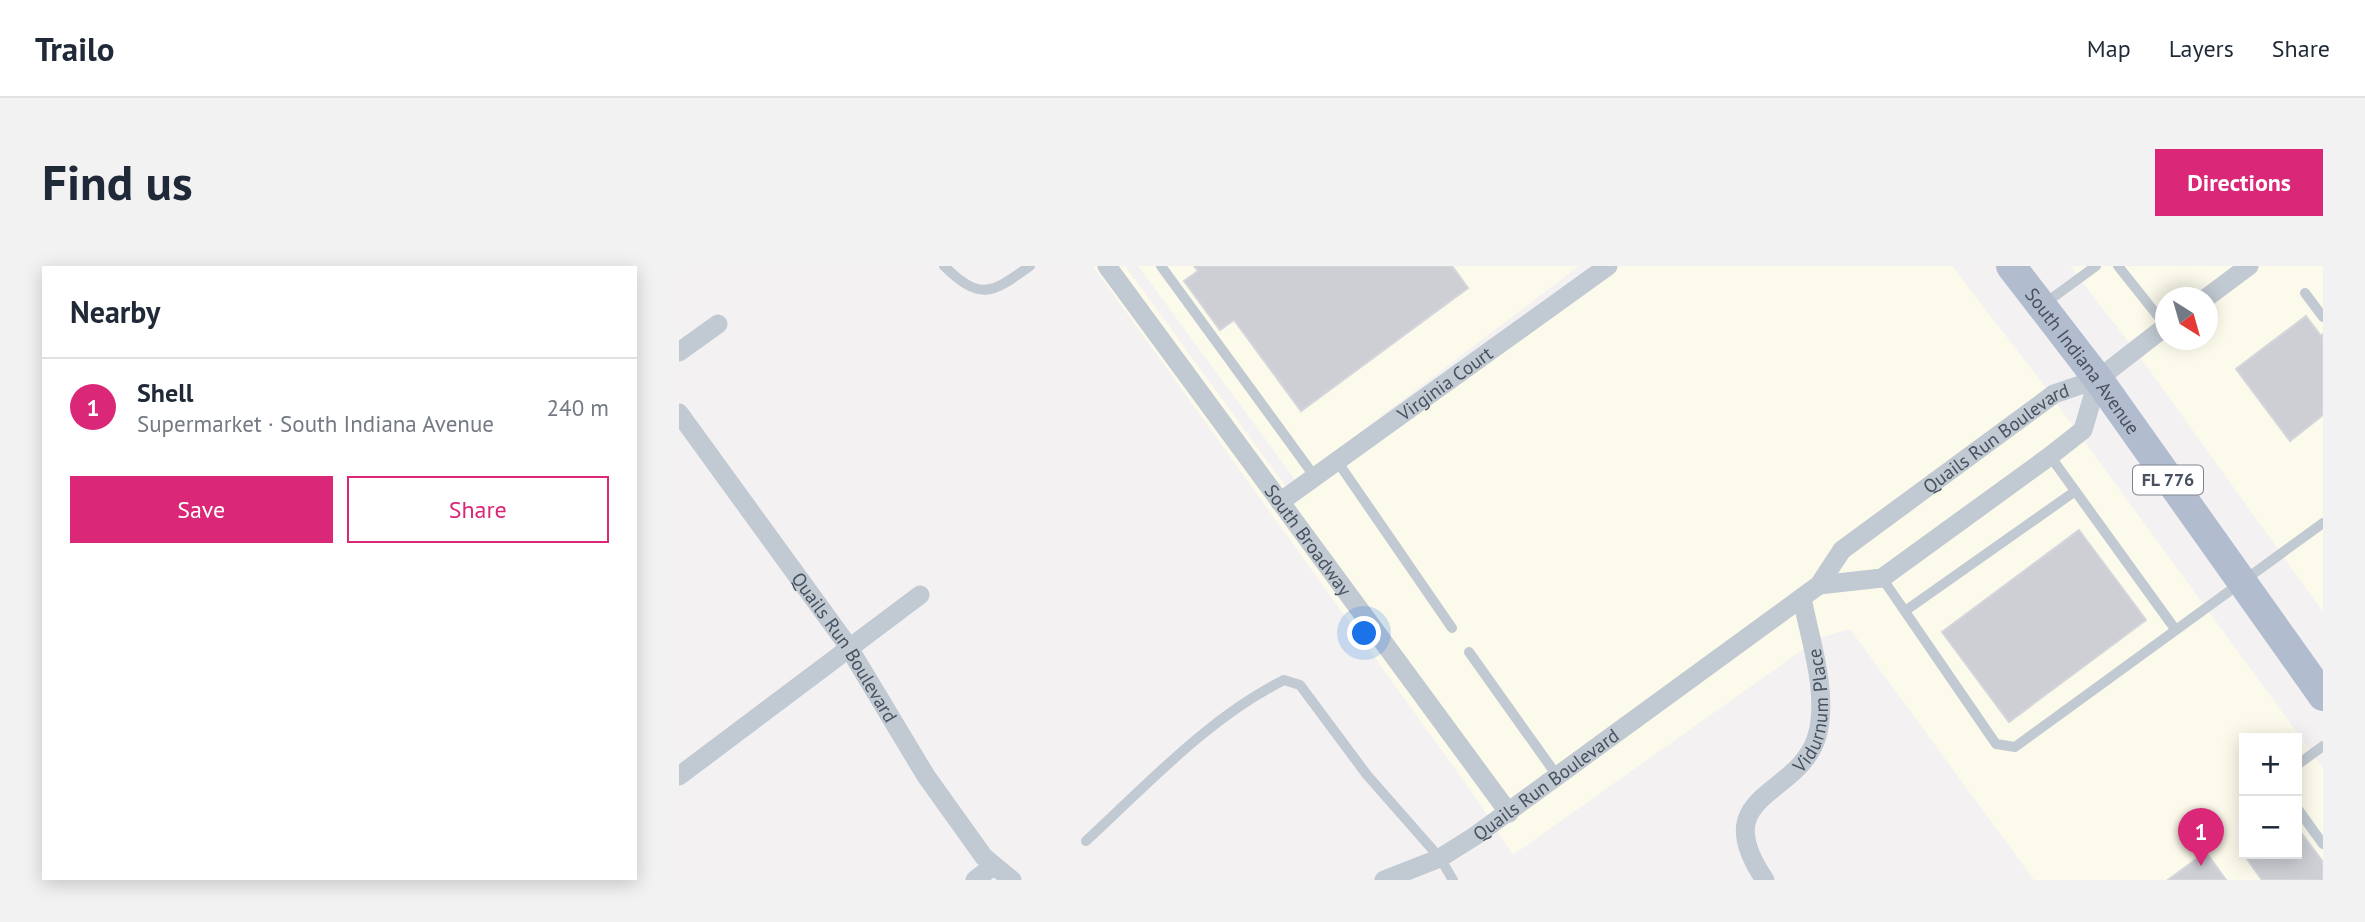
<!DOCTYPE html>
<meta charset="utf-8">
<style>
:root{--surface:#fff;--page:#f2f2f3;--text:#1f2937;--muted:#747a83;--line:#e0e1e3;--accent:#db2777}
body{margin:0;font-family:"PT Sans",sans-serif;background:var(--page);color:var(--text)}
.controls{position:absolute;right:21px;bottom:21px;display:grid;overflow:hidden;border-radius:0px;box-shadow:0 4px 18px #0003}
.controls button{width:63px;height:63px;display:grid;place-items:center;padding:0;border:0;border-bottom:2px solid var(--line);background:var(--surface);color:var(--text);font:35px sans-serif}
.compass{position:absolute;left:1476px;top:21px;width:63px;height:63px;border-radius:50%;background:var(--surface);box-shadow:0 4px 18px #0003;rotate:143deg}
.you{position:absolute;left:686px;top:368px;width:24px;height:24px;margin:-18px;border:5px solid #fff;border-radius:50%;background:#1a73e8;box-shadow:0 0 0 10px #1a73e833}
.badge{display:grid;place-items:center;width:46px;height:46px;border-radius:50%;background:var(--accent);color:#fff;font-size:23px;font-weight:700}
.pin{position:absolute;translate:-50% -58px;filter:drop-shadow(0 2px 4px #0008)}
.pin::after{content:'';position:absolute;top:37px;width:24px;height:21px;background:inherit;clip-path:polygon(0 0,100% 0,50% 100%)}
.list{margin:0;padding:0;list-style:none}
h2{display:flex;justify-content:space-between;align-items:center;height:91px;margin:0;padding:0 28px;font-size:30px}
h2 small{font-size:23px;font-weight:400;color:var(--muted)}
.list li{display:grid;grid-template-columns:46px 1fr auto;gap:21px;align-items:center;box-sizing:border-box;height:98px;padding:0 28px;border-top:2px solid var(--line)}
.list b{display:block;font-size:26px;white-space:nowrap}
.list p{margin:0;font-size:23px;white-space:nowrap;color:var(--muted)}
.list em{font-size:23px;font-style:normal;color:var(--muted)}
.actions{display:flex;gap:14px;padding:21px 28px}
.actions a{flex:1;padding:16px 0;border:2px solid var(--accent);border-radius:0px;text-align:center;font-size:24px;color:var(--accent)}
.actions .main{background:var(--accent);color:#fff}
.map{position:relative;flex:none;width:1644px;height:614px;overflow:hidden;border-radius:0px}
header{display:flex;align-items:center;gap:42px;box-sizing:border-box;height:98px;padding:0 35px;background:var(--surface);border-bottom:2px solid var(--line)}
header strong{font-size:33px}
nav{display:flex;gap:38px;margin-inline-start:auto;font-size:24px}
.intro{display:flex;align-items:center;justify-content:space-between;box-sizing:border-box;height:168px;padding:0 42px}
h1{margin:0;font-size:49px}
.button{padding:18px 32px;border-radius:0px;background:var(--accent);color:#fff;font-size:24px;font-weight:700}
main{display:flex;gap:42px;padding:0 42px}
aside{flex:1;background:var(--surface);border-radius:0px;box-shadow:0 4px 18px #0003}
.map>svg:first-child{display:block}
.commercial{fill:#fcfaeb;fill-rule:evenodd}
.building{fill:#cdcfd5;stroke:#d5d6dc;stroke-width:2}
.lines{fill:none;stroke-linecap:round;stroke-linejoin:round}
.service{stroke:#c1c9d2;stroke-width:10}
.minor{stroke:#c1c9d2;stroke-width:19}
.primary{stroke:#b1bccf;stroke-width:30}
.labels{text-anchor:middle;stroke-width:6;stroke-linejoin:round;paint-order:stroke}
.shield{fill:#fff;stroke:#7f858f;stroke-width:2}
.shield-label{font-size:18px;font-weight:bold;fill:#48515f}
.street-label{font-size:19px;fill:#48515f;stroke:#fff}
</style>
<header>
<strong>Trailo</strong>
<nav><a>Map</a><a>Layers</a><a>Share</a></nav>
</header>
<div class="intro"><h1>Find us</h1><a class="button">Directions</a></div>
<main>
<aside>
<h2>Nearby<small></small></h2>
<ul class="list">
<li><span class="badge">1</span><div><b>Shell</b><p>Supermarket · South Indiana Avenue</p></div><em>240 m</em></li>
</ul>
<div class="actions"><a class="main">Save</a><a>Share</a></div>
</aside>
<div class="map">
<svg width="1644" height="614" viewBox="0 0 1644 614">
<rect width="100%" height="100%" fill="#f3f1f1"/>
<g class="commercial">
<path d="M 414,0 L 446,0 L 608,222 L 919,0 L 1273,0 L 1354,105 L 1644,502 L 1644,614 L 1355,614 L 1171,363 L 1140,372 L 834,589 L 799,535 ZM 1565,472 L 1618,472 L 1618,588 L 1565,588 Z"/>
<polygon points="459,0 900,0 617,215"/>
<path d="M 1391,0 L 1644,0 L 1644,346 L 1461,91 ZM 1486,32 L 1528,32 L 1528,74 L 1486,74 Z"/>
</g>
<g class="building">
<polygon points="515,0 773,0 789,22 622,145 555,54 541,64 505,15 519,5"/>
<polygon points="1627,50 1642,70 1644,68 1644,149 1611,175 1557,103"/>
<polygon points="1400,264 1467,354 1330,456 1263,366"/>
<polygon points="1618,561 1644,596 1644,614 1583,614 1565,589 1618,588"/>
<polygon points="1527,586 1547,614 1489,614"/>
</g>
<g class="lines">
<g class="service">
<path d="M 265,0 C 302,36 313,27 351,0"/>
<polyline points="482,0 636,211"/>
<polyline points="1439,0 1486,59"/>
<polyline points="1626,27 1644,51"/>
<polyline points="1365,38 1417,0"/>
<polyline points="1371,190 1496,363"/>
<polyline points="658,195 773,362"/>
<polyline points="1203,312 1317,478 1336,481 1644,257"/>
<polyline points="1226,345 1395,226"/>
<polyline points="790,386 879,511"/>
<polyline points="1618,499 1644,480"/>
<polyline points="1618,542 1644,578"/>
<path d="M 407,575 C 468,519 529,452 605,414 L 621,419 L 688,509 L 761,592 L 774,614"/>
</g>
<g class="minor">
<path id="s1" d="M 428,0 L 830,547"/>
<polyline points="1527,32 1570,0"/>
<polyline points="0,86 39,58"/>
<path id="s2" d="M 0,147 L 167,377 L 247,510 L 305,591 L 333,614"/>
<path id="s3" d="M 601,236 L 929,0"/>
<polyline points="1140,319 1203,312 1371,190 1404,164 1419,113"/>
<polyline points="0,510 241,329"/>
<polyline points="296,614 314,600"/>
<path id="s4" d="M 705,614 L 761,592 L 796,570 L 1140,319 L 1163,284 L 1375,128 L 1419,113 L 1486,61"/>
<path id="s5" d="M 1086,614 C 1026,526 1120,532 1138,470 C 1150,428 1131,374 1123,332"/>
</g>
<path class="primary" id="s6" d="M 1332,0 L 1419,113 L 1644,430"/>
</g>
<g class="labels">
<rect class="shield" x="1454" y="199.5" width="70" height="29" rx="5"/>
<g class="shield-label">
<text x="1489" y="220">FL 776</text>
</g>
<g class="street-label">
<text dy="7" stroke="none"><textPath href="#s6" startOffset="119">South Indiana Avenue</textPath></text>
<text dy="7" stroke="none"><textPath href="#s3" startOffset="203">Virginia Court</textPath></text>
<text dy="7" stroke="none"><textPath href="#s4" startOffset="760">Quails Run Boulevard</textPath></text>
<text dy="7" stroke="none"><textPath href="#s1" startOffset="340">South Broadway</textPath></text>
<text dy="7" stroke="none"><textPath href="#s2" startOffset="287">Quails Run Boulevard</textPath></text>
<text dy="7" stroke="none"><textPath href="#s5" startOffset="200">Vidurnum Place</textPath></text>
<text dy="7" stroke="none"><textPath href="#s4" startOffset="189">Quails Run Boulevard</textPath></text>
</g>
</g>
</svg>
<div class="controls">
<button>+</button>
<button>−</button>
</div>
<svg class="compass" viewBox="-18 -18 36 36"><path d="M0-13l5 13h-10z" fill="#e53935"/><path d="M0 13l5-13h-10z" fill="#747a83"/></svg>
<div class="you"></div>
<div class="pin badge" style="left:1522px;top:600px">1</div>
</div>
</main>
